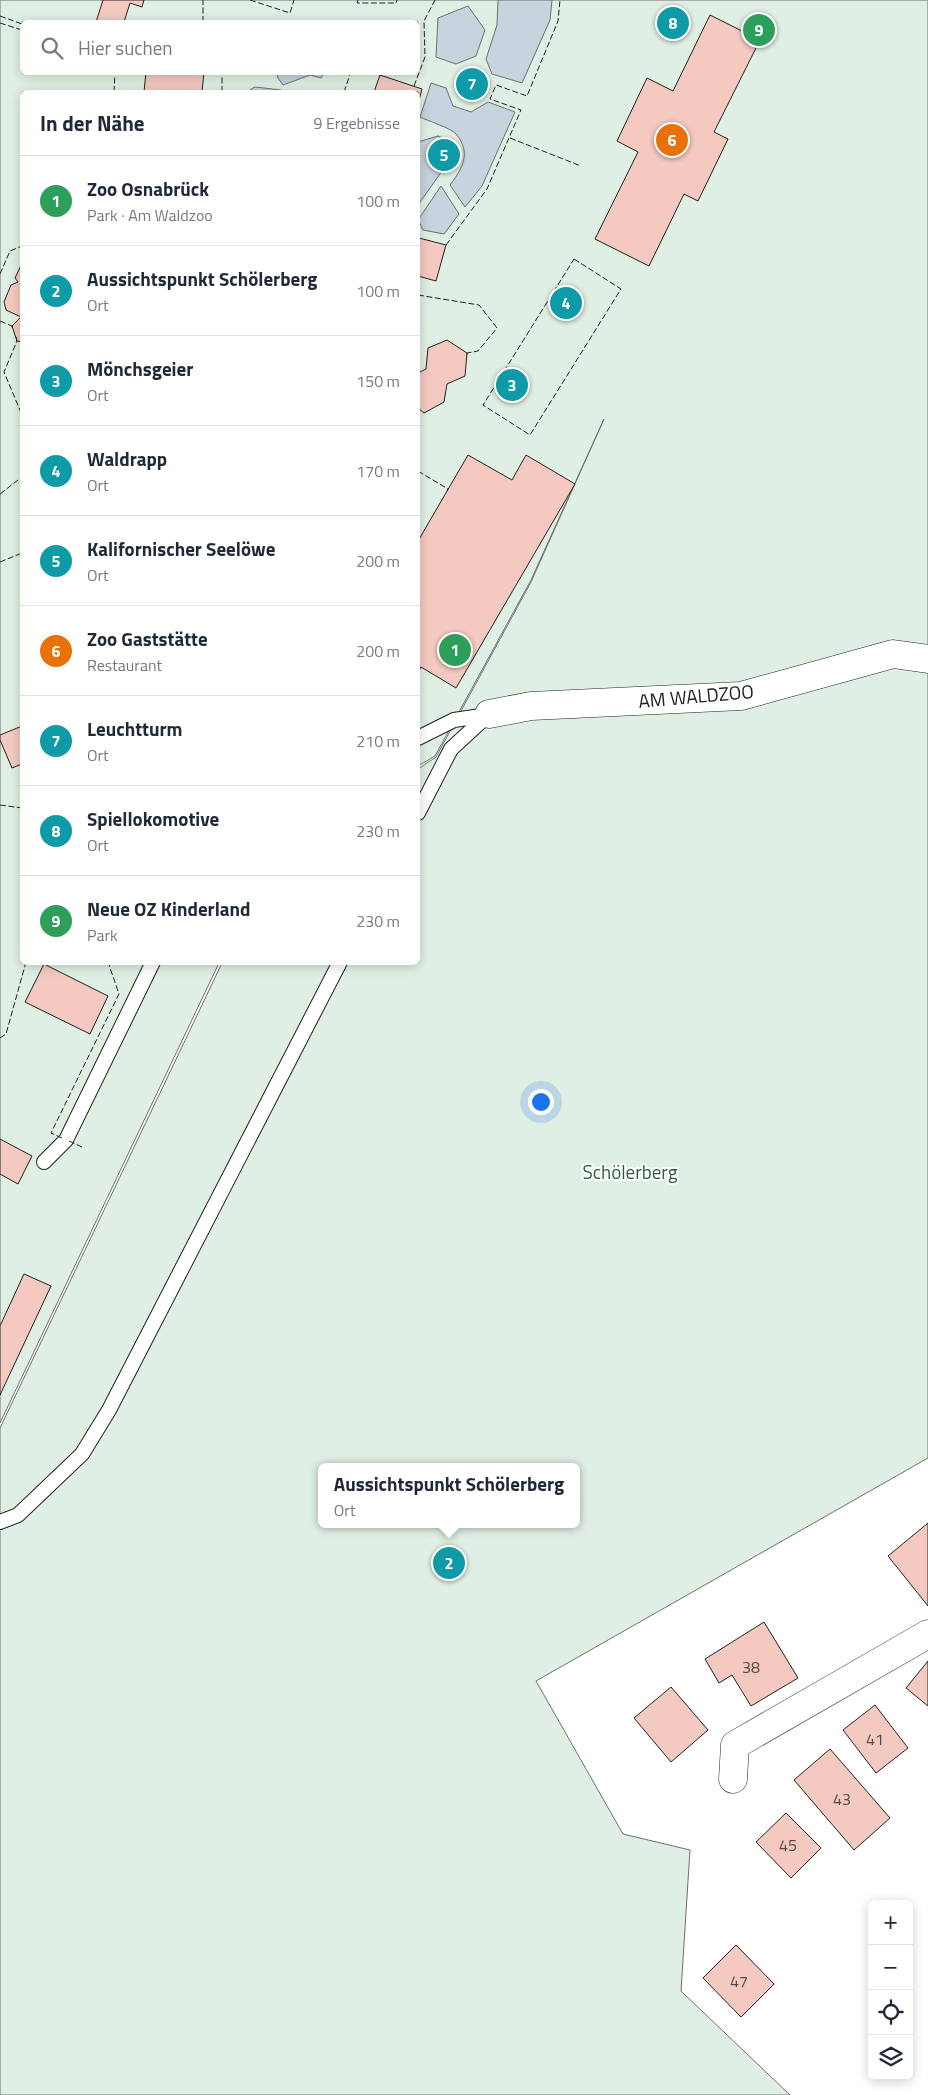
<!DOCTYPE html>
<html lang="de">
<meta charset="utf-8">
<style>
:root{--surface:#fff;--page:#f2f2f3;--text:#1f2937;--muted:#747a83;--line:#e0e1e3;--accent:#0b8043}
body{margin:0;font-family:"Titillium Web",sans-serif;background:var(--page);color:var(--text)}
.controls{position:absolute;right:15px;bottom:15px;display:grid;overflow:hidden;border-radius:8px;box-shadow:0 2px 12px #0003}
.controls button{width:45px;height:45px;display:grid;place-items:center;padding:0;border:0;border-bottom:1px solid var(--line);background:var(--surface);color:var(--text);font:25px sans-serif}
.you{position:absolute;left:540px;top:1101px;width:18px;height:18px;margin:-12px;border:4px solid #fff;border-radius:50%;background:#1a73e8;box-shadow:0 0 0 8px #1a73e833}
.badge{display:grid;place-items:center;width:32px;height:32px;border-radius:50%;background:var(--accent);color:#fff;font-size:16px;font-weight:700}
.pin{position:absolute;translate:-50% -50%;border:2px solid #fff;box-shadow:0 1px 5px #0006}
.popup{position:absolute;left:318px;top:1463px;width:262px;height:65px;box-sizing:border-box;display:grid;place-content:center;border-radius:8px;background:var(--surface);filter:drop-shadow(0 1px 4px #0005);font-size:16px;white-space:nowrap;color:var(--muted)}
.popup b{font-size:19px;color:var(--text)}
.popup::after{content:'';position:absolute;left:50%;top:100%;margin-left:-10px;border:10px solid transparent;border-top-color:var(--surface)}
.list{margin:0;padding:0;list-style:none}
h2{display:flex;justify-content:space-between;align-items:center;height:65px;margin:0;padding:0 20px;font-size:21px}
h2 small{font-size:16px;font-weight:400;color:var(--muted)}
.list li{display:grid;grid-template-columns:32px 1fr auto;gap:15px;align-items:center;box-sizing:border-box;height:90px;padding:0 20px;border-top:1px solid var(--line)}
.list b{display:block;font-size:19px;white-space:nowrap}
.list p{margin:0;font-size:16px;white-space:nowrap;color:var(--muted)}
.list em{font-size:16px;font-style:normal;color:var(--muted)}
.icon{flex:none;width:28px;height:28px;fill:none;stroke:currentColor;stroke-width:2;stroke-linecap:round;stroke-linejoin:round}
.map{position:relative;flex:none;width:928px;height:2095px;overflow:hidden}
.search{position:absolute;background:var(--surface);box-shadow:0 2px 12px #0003;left:20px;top:20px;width:400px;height:55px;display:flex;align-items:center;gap:12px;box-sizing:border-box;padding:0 18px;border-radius:8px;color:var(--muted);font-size:19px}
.panel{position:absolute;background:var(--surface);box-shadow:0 2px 12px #0003;left:20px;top:90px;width:400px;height:875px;border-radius:8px}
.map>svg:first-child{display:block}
.green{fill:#e0efe3;stroke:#6f6f6f;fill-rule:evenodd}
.water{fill:#c7d3dd;stroke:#6f6f6f}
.building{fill:#f3c9c0;stroke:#222}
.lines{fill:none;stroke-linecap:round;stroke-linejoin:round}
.lane-casing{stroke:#222;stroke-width:16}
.street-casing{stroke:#222;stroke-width:29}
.lane{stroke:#fff;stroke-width:14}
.street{stroke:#fff;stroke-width:28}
.fence{stroke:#222;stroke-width:1;stroke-dasharray:6 2.5;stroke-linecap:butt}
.labels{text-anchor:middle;stroke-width:4;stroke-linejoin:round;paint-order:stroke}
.number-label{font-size:16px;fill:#564c4a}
.street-label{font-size:19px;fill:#222;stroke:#fff}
.park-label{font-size:19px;fill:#2f5e38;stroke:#fff}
</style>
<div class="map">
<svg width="928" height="2095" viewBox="0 0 928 2095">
<rect width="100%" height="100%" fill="#fff"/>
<path class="green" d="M 0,0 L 928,0 L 928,1458 L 536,1681 L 623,1834 L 690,1850 L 681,1991 L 790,2095 L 0,2095 L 0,1428 L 222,963 L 418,962 L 418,769 L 436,757 L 531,582 L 604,419 L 531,580 L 435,756 L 418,766 L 418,92 L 22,92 L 22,962 L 219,963 L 0,1423 ZM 22,22 L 418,22 L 418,72 L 22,72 ZM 322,1467 L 576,1467 L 576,1524 L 322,1524 Z"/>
<g class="water">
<polygon points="498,0 552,0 550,20 522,83 492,74 486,59 497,25"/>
<polygon points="468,6 485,30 476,56 456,64 436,57 438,18"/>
<polygon points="277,73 277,72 324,73 321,78 310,75 283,85 278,78"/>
<path d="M 431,83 L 446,88 L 453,106 L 471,112 L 488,102 L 515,112 L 482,186 L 465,207 L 450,185 C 462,169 472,153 456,134 C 451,128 428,121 420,117 Z"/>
<polygon points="255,87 281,90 278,92 250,92 251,89"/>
<polygon points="438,136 449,141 454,154 418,205 418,142"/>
<polygon points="441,186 459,214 444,234 423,230 418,220"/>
</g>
<g class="building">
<polygon points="103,0 144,0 142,7 130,3 124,22 126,22 96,22"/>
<polygon points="710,15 760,40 714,132 728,139 698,201 684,194 649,266 595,239 638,152 617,141 647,78 673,91"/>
<polygon points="146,72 204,72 202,92 144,92"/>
<polygon points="467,74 482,80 477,94 462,88"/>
<polygon points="380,75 422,89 418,104 418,92 374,92"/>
<polygon points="418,236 419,238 446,245 436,281 418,276"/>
<polygon points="22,263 22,342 17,341 12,326 21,317 6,310 4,302 11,285 18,282 15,278"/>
<polygon points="447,340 467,353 465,376 447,384 444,402 424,413 418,408 418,373 426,369 428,348"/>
<polygon points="468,455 512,480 526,455 575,484 456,688 421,667 418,673 418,541"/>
<polygon points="22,726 22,764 12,768 0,740 0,735"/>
<polygon points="44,964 108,996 90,1034 25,1002"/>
<polygon points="0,1139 32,1156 18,1184 0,1174"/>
<polygon points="24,1274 51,1286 0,1395 0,1326"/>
<polygon points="928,1523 928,1606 888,1556"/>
<polygon points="764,1622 798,1678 751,1706 732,1675 719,1683 705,1659"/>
<polygon points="928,1661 928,1706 906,1688"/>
<polygon points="671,1687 708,1730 671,1762 634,1718"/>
<polygon points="875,1705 908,1748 876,1773 843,1730"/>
<polygon points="830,1749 890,1818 854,1850 794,1780"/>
<polygon points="786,1813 821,1848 791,1878 756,1842"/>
<polygon points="736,1945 774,1984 741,2017 703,1978"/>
</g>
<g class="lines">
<g class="lane-casing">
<g id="lane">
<polyline points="418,738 454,720 488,715"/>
<polyline points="418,813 451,749 489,714"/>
<polyline points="44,1162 66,1140 153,962"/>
<polyline points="0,1522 18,1515 82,1454 109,1410 340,962"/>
</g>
</g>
<g class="street-casing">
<g id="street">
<polyline points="489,714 531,706 741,696 893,654 928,659"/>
<polyline points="733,1779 735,1745 928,1634"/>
</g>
</g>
<use href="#lane" class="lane"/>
<use href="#street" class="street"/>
<g class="fence">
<polyline points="250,0 290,13 294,0"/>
<polyline points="358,0 357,3 396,3 397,0"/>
<polyline points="0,16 22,24"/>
<polyline points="203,22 203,0"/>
<polyline points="0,23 22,30"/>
<polyline points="414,86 425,57 424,21 435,0"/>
<polyline points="114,92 115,72"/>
<polyline points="222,92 222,72"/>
<polyline points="344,92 351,72"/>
<polyline points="510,138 581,166"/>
<polyline points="446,245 487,189 521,110 490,99 496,85 527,96 558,21 560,0"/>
<polygon points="574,259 621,289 530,435 483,405"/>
<polyline points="0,274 10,251 22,246"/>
<polyline points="418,295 479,305 497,328 478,351 467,353 467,356"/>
<polyline points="0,321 12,326 12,328"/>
<polyline points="16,337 17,341 4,372 22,415"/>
<polyline points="418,471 448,489 447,491"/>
<polyline points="0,494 22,477"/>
<polyline points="0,562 22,553"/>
<polyline points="0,805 22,808"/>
<polyline points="0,1038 6,1034 26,962"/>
<polyline points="62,1138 51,1133 119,994 108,962"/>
<polyline points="69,1141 82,1147"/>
</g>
</g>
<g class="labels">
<g class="number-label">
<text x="751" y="1673">38</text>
<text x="875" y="1745">41</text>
<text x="842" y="1805">43</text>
<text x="788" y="1851">45</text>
<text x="739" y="1987">47</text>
</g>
<g class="street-label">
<text transform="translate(696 696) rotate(-5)" y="7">AM WALDZOO</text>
</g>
<g class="park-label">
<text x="630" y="1179">Schölerberg</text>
</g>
</g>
</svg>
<div class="controls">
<button>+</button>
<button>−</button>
<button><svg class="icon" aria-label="locate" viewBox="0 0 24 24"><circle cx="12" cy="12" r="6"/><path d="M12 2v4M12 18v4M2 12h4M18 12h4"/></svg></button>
<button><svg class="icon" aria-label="layers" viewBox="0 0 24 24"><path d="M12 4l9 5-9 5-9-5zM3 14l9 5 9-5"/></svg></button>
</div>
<div class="you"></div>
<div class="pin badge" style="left:455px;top:650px;background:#2e9e5b">1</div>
<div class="pin badge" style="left:449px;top:1563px;background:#0f9aa8">2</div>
<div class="popup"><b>Aussichtspunkt Schölerberg</b>Ort</div>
<div class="pin badge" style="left:512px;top:385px;background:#0f9aa8">3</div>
<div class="pin badge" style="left:566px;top:303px;background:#0f9aa8">4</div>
<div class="pin badge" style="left:444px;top:155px;background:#0f9aa8">5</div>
<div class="pin badge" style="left:672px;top:140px;background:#e8710a">6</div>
<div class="pin badge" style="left:472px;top:84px;background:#0f9aa8">7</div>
<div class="pin badge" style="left:673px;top:23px;background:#0f9aa8">8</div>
<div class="pin badge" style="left:759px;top:30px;background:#2e9e5b">9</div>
<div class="search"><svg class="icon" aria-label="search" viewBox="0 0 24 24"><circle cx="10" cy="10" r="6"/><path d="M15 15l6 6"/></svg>Hier suchen</div>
<section class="panel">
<h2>In der Nähe<small>9 Ergebnisse</small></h2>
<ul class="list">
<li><span class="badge" style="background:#2e9e5b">1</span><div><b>Zoo Osnabrück</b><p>Park · Am Waldzoo</p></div><em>100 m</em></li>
<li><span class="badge" style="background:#0f9aa8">2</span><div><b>Aussichtspunkt Schölerberg</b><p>Ort</p></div><em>100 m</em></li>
<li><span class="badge" style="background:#0f9aa8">3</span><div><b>Mönchsgeier</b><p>Ort</p></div><em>150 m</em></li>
<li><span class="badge" style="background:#0f9aa8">4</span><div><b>Waldrapp</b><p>Ort</p></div><em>170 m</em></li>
<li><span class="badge" style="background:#0f9aa8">5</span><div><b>Kalifornischer Seelöwe</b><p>Ort</p></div><em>200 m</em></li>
<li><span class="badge" style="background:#e8710a">6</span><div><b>Zoo Gaststätte</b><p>Restaurant</p></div><em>200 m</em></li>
<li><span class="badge" style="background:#0f9aa8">7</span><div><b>Leuchtturm</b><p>Ort</p></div><em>210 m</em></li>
<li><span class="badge" style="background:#0f9aa8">8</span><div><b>Spiellokomotive</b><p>Ort</p></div><em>230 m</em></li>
<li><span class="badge" style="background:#2e9e5b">9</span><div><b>Neue OZ Kinderland</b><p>Park</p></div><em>230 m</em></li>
</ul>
</section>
</div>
